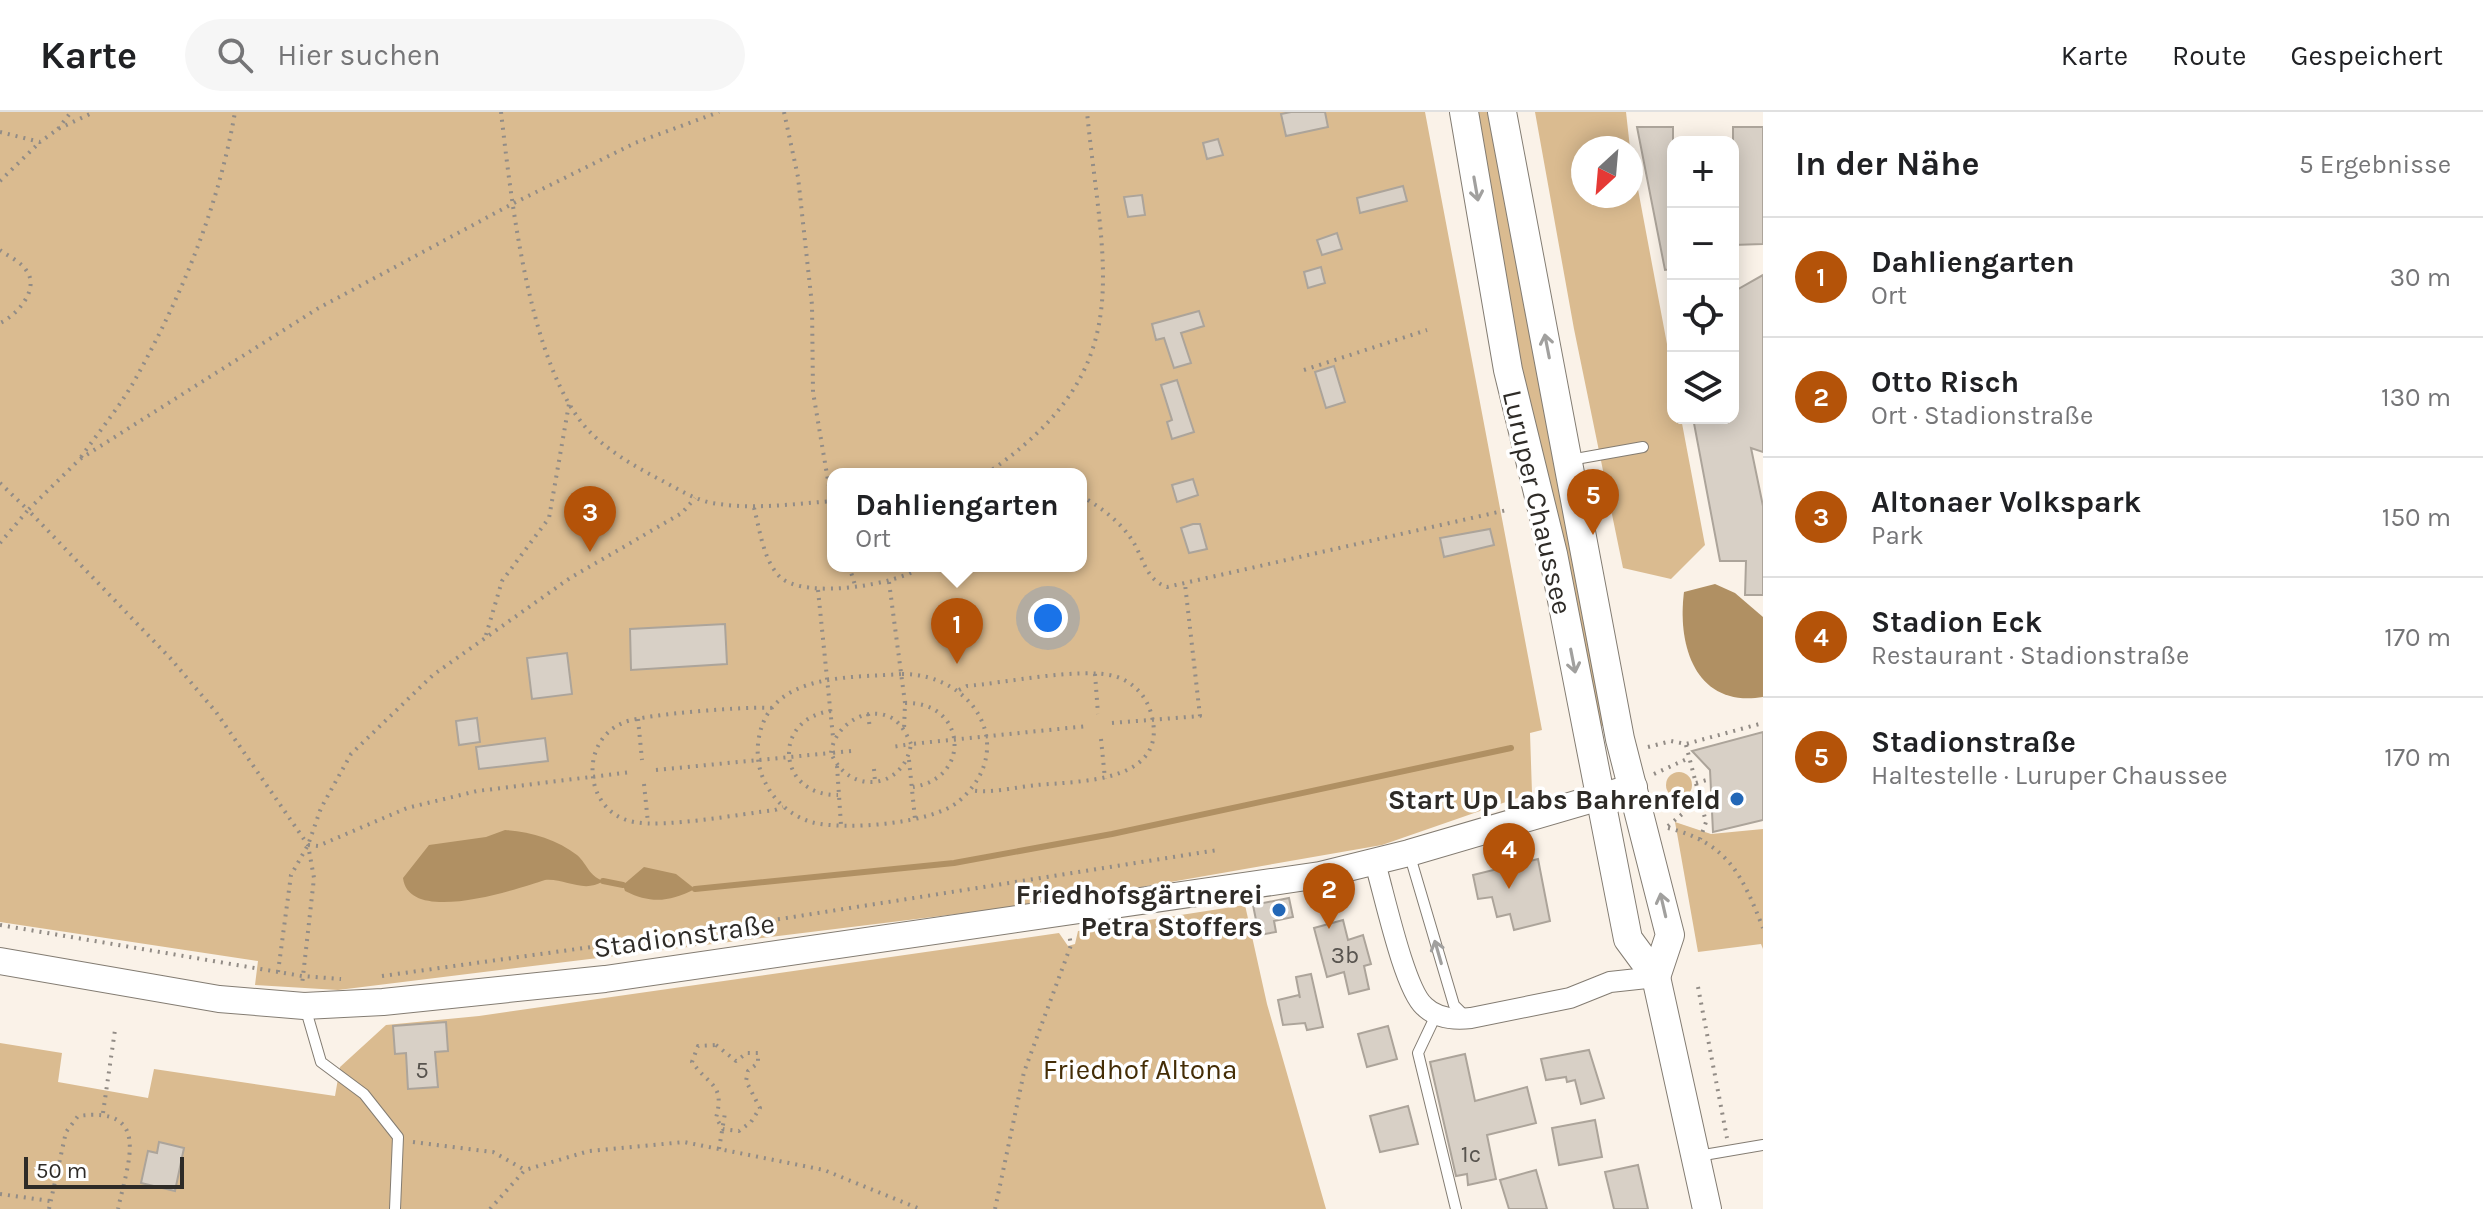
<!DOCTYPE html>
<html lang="de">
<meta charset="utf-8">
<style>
:root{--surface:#fff;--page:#f6f6f6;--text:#202124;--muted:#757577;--line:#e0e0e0;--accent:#b45309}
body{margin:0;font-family:Karla,sans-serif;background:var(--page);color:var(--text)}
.controls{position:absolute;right:24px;top:24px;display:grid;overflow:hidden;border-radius:16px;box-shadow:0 4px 20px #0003}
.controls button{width:72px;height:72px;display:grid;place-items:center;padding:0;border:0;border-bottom:2px solid var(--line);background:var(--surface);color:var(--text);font:40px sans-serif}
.compass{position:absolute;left:1571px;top:24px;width:72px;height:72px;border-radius:50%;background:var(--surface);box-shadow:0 4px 20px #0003;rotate:206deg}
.scale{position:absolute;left:24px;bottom:20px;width:160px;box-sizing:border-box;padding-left:8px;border:4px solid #2e2b27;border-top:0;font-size:22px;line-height:28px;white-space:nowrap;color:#2e2b27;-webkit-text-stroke:6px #fff;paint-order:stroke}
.you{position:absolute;left:1048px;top:506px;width:28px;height:28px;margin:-20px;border:6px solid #fff;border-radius:50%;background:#1a73e8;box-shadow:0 0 0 12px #1a73e833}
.badge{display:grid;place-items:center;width:52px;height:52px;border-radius:50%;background:var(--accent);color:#fff;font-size:26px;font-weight:700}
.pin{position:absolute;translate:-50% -66px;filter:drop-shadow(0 2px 4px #0008)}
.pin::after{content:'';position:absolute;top:42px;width:28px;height:24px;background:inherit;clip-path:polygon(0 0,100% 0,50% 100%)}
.popup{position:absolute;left:827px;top:356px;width:260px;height:104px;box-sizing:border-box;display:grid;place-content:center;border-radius:16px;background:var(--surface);filter:drop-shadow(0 2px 6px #0005);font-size:26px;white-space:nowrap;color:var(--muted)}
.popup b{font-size:30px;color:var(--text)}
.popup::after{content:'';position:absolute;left:50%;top:100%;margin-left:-16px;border:16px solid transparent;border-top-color:var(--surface)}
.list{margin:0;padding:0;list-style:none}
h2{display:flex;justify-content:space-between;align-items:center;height:104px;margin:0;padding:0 32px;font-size:34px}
h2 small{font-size:26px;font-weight:400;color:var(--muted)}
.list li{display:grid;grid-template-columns:52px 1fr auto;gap:24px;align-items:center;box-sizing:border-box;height:120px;padding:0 32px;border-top:2px solid var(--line)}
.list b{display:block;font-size:30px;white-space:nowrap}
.list p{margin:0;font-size:26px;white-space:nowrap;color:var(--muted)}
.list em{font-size:26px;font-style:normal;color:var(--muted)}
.icon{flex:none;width:44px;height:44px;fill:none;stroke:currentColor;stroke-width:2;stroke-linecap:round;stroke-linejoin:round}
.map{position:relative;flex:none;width:1763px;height:1097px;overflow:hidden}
header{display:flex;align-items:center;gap:48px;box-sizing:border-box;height:112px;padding:0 40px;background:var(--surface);border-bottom:2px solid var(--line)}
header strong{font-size:38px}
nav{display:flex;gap:44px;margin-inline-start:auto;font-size:28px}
.search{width:560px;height:72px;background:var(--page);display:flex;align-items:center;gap:20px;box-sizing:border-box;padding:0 28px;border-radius:44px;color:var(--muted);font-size:30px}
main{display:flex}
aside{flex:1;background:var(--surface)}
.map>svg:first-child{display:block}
.green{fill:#dabb90;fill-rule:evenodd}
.water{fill:#b09063}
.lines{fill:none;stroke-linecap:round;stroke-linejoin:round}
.stream{stroke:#b09063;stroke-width:6}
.building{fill:#d8d0c6;stroke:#aca49a;stroke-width:2}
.service-casing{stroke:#837c72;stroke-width:12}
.minor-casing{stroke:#837c72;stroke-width:22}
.tertiary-casing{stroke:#837c72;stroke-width:28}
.secondary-casing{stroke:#837c72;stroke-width:30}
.path{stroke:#928c86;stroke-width:4;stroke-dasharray:2 6;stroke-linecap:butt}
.service{stroke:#fff;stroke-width:10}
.minor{stroke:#fff;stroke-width:20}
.tertiary{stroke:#fff;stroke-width:26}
.secondary{stroke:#fff;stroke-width:28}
.oneway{stroke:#a1a09e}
.poi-dot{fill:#2267b7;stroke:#fff;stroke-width:3}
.labels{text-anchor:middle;stroke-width:7;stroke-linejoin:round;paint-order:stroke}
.number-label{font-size:24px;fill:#58544f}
.street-label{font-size:28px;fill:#2e2b27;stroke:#fff}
.poi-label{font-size:28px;font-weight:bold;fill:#2e2b27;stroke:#fff;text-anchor:end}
.park-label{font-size:28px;fill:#442d06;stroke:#fff}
</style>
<header>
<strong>Karte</strong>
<div class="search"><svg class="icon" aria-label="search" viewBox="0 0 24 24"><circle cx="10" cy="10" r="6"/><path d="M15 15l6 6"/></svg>Hier suchen</div>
<nav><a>Karte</a><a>Route</a><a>Gespeichert</a></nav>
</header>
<main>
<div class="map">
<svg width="1763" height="1097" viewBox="0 0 1763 1097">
<rect width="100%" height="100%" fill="#faf2e8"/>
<g class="green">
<path d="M 0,0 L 1425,0 L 1542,618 L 1530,621 L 1532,681 L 1382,733 L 1062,789 L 338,878 L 255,873 L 258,849 L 0,810 ZM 833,362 L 1081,362 L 1081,454 L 833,454 Z"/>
<polygon points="1476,0 1493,0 1606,613 1597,615 1523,272"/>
<polygon points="1535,0 1626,0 1630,36 1583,36 1583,84 1631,84 1631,40 1673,264 1673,306 1681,306 1705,433 1671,467 1623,456 1574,217"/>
<circle cx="1679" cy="673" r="13"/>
<polygon points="1675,710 1711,722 1763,717 1763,837 1761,832 1698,840"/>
<polygon points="1245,793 1267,892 1326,1097 0,1097 0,931 62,941 58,970 148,986 154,957 335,984 340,955 386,913 479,904 1059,821 1068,834 1075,832 1078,819"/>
</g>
<g class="water">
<path d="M 1715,472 L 1735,481 L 1763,505 L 1763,585 C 1696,596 1677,535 1684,480 Z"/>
<path d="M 505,718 C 529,719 558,728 577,743 C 588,753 588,763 603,769 C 584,782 565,766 545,768 C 517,777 409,814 403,766 L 429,733 L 486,725 Z"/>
<path d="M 644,755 L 676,762 L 695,777 C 669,790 651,792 625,779 L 623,773 Z"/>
</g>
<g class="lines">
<g class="stream">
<polyline points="603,769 623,773"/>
<polyline points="695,777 954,751 1112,722 1511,636"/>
</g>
</g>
<g class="building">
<polygon points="1291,0 1325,0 1328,15 1286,24 1281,2"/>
<polygon points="1637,15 1673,15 1673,157 1665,158"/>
<polygon points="1733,15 1763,15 1763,132 1733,133"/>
<polygon points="1218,27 1223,43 1207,47 1203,31"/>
<polygon points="1403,74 1407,89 1360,101 1357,86"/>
<polygon points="1142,83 1145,103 1128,105 1124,85"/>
<polygon points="1337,121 1342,137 1322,143 1317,128"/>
<polygon points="1321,155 1325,171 1308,176 1304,160"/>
<polygon points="1763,163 1763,340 1751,336 1763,394 1763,483 1745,483 1746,449 1720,449 1693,306 1733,306 1733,180"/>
<polygon points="1199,199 1204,214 1181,221 1191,251 1174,256 1164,226 1156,228 1152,212"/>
<polygon points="1334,254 1345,290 1326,296 1315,260"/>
<polygon points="1177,268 1194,320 1172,327 1167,310 1172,308 1161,273"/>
<polygon points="1193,367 1198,383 1177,390 1172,373"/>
<polygon points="1193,412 1200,412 1207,437 1189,441 1181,416"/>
<polygon points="1490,417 1494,433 1444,445 1440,426"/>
<polygon points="725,512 727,552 631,558 630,517"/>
<polygon points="567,541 572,582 532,587 527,546"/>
<polygon points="477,606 480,630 459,633 456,609"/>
<polygon points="1763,620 1763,708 1713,720 1710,658 1692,639"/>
<polygon points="545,626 548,649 479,657 476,635"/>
<polygon points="1538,747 1550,809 1514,818 1510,802 1497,805 1492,785 1478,787 1473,763"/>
<polygon points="1289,786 1293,805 1274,809 1276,820 1259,823 1253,793"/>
<polygon points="1343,808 1348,828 1363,823 1371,852 1364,854 1369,877 1349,882 1344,860 1327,865 1314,816"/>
<polygon points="1311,862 1323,915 1307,918 1305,911 1283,913 1278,888 1299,883 1300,886 1296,865"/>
<polygon points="446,910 448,939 435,940 438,975 408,977 406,941 395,942 393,914"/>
<polygon points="1388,914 1397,947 1367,955 1358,922"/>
<polygon points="1589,938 1604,986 1581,992 1575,968 1567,970 1566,965 1546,968 1541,947"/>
<polygon points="1465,942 1475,989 1527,975 1536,1011 1487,1023 1496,1067 1468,1073 1467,1062 1456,1064 1430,950"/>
<polygon points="1408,994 1418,1032 1380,1040 1370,1004"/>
<polygon points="1595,1008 1602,1045 1559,1053 1552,1016"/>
<polygon points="159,1030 184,1036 175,1079 141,1071 148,1039 157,1041"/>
<polygon points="1638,1053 1648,1097 1614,1097 1605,1060"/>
<polygon points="1536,1058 1547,1097 1509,1097 1500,1068"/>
</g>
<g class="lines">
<g class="service-casing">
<g id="service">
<polyline points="1570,348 1643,335"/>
<polyline points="1409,741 1454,893 1465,904"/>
<polyline points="305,895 321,950 364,982 398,1025 395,1097"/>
<polyline points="1436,903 1418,941 1456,1097"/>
<polyline points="1698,1044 1763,1033"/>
</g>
</g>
<g class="minor-casing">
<path id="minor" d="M 1375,751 C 1384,781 1404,876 1424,894 C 1437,907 1454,908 1471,906 L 1570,886 L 1610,870 L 1656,865"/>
</g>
<g class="tertiary-casing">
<polyline id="tertiary" points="0,849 219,887 304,894 383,890 605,867 1320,763 1409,741 1634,675"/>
</g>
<g class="secondary-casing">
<g id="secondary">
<polyline points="1464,0 1508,258 1553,442 1628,827 1656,865 1707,1097"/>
<polyline points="1502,0 1620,627 1670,823 1656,865"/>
</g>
</g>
<g class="path">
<path d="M 501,0 C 511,86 529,254 588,318 C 607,338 632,353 657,366 C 675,375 692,387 712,391 C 753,398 792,392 833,389"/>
<polyline points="784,0 798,65 812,193 813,280 833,398"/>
<polyline points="58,17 71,0"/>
<polyline points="0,20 40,30 58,17 94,0"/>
<polyline points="0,69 40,30"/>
<path d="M 0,138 C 8,144 21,150 26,158 C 41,177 16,204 0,211"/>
<polyline points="1304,258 1427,218"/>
<path d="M 81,345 C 100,318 122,292 137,264 C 183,181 219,93 235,0"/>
<path d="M 986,362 C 1141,256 1103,162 1087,0"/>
<polyline points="0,371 28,398 80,347 317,197 512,92 635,31 719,0"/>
<path d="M 1081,384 C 1099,394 1118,408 1130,425 C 1144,444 1144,467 1167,475 L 1507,398"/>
<path d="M 754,396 C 760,418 763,448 780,465 C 805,488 898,473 923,454"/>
<polyline points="0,431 28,398 171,547 216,600 308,733 314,766 302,873"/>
<polyline points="849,454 855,473"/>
<polyline points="889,470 905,591 904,618"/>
<polyline points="818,478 833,625"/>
<polyline points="486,523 502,469 549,406 569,292"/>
<path d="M 902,562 C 975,562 1019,637 959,689 C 933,712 843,719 811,710 C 792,704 775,690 766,672 C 758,658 756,641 759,625 C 771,560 851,566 902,562 Z"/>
<polyline points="1095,562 1098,602"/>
<path d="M 959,578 L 967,574 C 1004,571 1081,555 1114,564 C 1132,569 1146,583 1151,601 C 1171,671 1080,669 1037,673 C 1016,675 990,682 970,678"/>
<path d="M 905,591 C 966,589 973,666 913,675"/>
<path d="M 772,596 C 750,594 645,602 625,610 C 577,628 584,701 634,710 C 665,716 741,702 775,698 L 783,695"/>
<path d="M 831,599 C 771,607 777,684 838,683"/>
<polyline points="868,602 870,617"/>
<polyline points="638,607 642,648"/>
<polyline points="1112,611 1200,604 1185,472"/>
<polyline points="1101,627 1105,667"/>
<polyline points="1686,633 1706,710 1700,727"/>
<polyline points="1648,635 1671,629 1686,632 1763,611"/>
<path d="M 851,639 L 831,641 C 849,684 904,678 911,632 L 1088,614"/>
<polyline points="909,648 915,707"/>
<polyline points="837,654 841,713"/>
<polyline points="874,657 875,670"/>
<path d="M 656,658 L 831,641 C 834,614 866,592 892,606 C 901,611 907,623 911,632 L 892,635"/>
<polyline points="1654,662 1689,646"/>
<polyline points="1696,671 1710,667"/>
<polyline points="644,672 648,711"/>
<polyline points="1668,714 1700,687"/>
<path d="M 1668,716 C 1728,731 1742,763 1763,816"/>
<polyline points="308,733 318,734 407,696 477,679 631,660"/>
<polyline points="0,813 302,864 341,867"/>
<polyline points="278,860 291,763 308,733 321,696 351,642 433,563 570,466 682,401 695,386"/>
<polyline points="382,864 685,822 1218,738"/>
<polyline points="1698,875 1727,1026"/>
<path d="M 716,933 L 736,949 L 747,941 L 758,941 L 758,951 L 748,959 L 746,969 L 760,996 L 751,1010 L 739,1019 L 723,1017 L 716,1006 C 725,972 710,975 692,950 L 698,934 Z"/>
<polyline points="103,1001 115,918"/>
<polyline points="413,1030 493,1040 525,1058"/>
<polyline points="719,1037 725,1001"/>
<polyline points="0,1082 50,1089"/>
<path d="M 49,1097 L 66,1020 L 78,1004 C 152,994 128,1050 118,1097"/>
<polyline points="490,1097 525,1058 589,1039 684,1030 824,1058 920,1097"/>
<polyline points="995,1097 1024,960 1071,833 1069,822"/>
</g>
<use href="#service" class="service"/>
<use href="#minor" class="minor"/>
<use href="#tertiary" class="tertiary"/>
<use href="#secondary" class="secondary"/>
</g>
<defs><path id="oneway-shaft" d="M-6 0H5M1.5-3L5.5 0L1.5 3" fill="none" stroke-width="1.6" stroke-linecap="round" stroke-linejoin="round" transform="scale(2)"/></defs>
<g class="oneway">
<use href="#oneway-shaft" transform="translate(1476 77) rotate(80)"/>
<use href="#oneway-shaft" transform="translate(1547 234) rotate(-101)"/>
<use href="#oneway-shaft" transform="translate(1573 549) rotate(79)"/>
<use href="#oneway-shaft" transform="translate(1663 793) rotate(-103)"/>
<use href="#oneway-shaft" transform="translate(1438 840) rotate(-106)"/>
</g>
<g class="poi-dot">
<circle cx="1737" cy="687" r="8"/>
<circle cx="1279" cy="798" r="8"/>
</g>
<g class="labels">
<g class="number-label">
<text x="1345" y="851">3b</text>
<text x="422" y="966">5</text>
<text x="1471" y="1050">1c</text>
</g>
<g class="street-label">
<text transform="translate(1538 390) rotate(77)" y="10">Luruper Chaussee</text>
<text transform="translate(684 823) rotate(-8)" y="10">Stadionstraße</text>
</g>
<g class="poi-label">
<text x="1721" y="697">Start Up Labs Bahrenfeld</text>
<text x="1263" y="792">Friedhofsgärtnerei<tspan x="1263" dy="32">Petra Stoffers</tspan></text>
</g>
<g class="park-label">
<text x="1140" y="967">Friedhof Altona</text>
</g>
</g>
</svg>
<div class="controls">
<button>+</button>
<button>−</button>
<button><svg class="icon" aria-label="locate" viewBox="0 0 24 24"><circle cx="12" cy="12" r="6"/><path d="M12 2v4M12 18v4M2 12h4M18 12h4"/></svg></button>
<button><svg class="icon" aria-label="layers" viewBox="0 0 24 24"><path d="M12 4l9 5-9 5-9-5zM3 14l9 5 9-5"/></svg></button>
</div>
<svg class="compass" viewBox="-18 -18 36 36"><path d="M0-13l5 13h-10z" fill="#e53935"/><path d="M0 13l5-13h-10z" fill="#757577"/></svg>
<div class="scale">50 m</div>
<div class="you"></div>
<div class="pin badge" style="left:957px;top:552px">1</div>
<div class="popup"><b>Dahliengarten</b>Ort</div>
<div class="pin badge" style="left:1329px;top:817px">2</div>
<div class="pin badge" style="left:590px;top:440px">3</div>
<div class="pin badge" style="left:1509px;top:777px">4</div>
<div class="pin badge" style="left:1593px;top:423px">5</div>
</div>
<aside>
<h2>In der Nähe<small>5 Ergebnisse</small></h2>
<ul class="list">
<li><span class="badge">1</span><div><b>Dahliengarten</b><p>Ort</p></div><em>30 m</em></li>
<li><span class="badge">2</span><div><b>Otto Risch</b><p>Ort · Stadionstraße</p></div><em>130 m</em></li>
<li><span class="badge">3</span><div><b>Altonaer Volkspark</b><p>Park</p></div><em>150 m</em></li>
<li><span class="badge">4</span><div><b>Stadion Eck</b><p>Restaurant · Stadionstraße</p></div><em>170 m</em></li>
<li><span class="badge">5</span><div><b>Stadionstraße</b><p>Haltestelle · Luruper Chaussee</p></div><em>170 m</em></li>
</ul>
</aside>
</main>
